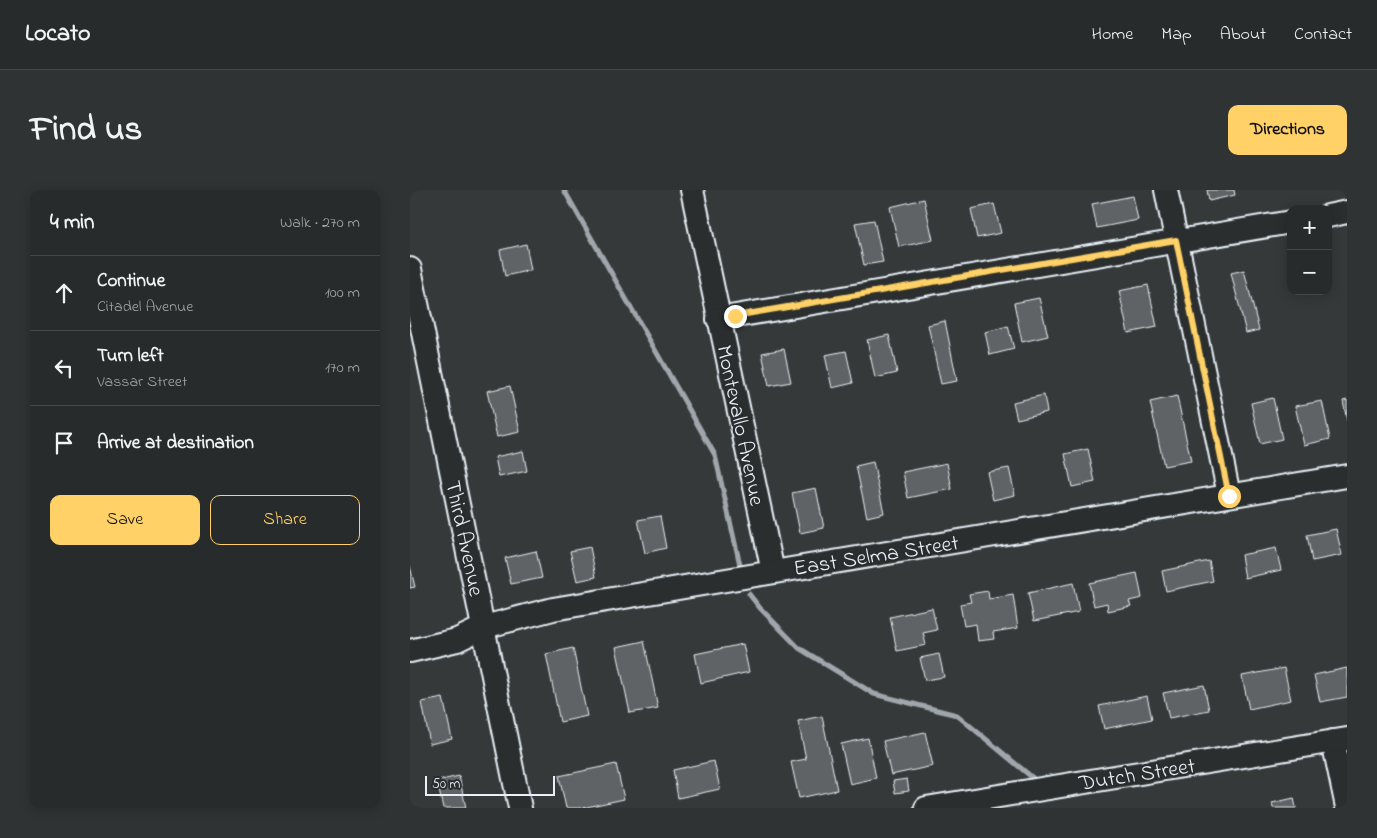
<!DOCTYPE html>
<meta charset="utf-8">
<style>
:root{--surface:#282b2c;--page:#303334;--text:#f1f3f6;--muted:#a5a7a9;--line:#444748;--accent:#ffd166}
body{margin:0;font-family:"Indie Flower",sans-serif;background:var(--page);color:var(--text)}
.controls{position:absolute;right:15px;top:15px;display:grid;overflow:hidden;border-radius:10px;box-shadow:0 2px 12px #0003}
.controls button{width:45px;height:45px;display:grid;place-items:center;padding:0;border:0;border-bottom:1px solid var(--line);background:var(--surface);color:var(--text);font:25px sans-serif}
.scale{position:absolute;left:15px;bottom:12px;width:130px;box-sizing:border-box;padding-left:5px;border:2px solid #e8f1f8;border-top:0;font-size:14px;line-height:18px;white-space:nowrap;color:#e8f1f8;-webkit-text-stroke:4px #2a2d2e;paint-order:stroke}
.stop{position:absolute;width:15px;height:15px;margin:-11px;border:4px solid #ffd166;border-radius:50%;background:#fff}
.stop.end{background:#ffd166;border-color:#fff;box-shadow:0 1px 5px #0008}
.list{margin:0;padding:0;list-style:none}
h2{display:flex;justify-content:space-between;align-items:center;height:65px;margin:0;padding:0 20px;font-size:21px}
h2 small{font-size:16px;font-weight:400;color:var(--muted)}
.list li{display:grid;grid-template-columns:32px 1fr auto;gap:15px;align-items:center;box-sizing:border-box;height:75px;padding:0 20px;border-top:1px solid var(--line)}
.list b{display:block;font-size:19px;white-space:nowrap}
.list p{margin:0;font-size:16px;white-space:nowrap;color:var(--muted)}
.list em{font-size:16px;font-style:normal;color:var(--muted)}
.actions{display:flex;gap:10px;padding:15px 20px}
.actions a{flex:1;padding:11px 0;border:1px solid var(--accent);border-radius:10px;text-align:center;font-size:18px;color:var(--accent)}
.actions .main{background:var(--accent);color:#111}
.icon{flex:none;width:28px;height:28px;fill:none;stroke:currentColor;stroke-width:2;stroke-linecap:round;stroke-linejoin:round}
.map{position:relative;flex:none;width:937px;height:618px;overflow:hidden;border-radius:10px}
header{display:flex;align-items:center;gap:30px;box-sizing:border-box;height:70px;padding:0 25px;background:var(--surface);border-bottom:1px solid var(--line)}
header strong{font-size:24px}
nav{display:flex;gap:28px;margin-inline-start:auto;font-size:18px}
.intro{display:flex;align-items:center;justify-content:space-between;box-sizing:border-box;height:120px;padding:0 30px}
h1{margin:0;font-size:35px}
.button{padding:12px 22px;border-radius:10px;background:var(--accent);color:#111;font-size:18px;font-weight:700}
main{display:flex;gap:30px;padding:0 30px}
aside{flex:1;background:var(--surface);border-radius:10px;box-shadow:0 2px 12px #0003}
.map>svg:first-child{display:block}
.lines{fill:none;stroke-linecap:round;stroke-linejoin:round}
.stream{stroke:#a0a7ac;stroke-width:5}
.building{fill:#5f6365;stroke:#e8f1f8}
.minor-casing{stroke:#e8f1f8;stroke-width:26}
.minor{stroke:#2a2d2e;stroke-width:22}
.route{stroke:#ffd166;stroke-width:6}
.labels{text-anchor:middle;stroke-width:4.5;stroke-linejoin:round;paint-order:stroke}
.street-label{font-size:22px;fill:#e8f1f8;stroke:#2a2d2e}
</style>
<header>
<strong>Locato</strong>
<nav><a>Home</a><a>Map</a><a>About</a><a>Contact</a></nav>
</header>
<div class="intro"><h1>Find us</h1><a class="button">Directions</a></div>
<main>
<aside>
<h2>4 min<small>Walk · 270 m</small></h2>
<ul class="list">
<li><svg class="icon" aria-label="ahead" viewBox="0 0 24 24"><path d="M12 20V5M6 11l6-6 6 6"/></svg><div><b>Continue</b><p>Citadel Avenue</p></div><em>100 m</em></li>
<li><svg class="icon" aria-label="left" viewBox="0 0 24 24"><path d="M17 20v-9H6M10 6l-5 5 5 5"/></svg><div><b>Turn left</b><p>Vassar Street</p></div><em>170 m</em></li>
<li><svg class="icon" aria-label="arrive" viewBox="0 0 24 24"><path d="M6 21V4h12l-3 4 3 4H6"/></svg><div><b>Arrive at destination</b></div></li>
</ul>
<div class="actions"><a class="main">Save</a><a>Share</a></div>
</aside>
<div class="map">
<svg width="937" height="618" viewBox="0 0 937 618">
<rect width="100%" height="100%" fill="#35393a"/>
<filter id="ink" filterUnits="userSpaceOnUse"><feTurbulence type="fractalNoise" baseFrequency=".02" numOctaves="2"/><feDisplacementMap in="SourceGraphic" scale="10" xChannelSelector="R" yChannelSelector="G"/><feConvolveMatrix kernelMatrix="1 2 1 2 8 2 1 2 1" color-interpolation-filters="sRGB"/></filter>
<g filter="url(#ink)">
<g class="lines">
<g class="stream">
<polyline points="154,0 305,265 330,375"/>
<polyline points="339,404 350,418 389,458 464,504 547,525 624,589"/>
</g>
</g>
<g class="building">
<polygon points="797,0 824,0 825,5 799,11"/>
<polygon points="723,6 728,30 687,38 682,14"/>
<polygon points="514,9 523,50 489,57 480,17"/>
<polygon points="584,14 591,43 567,48 561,19"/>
<polygon points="464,30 473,72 454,75 445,33"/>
<polygon points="116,54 121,80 95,86 90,60"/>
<polygon points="834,80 849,140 836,143 821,83"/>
<polygon points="738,95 747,137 718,143 709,101"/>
<polygon points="629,108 638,146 612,152 604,113"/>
<polygon points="535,131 547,191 531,194 518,135"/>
<polygon points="598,136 604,159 580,165 575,142"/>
<polygon points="479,145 487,183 465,188 457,150"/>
<polygon points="374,159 381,192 359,196 352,163"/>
<polygon points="436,161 443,193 422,198 415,165"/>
<polygon points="100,196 110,242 87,247 77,201"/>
<polygon points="634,205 637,222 607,229 603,212"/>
<polygon points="767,206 781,271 754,276 740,212"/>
<polygon points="863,208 872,249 850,254 841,213"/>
<polygon points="937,210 937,231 933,211"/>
<polygon points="912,211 920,249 894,255 885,216"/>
<polygon points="678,259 685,292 662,297 655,264"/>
<polygon points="113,261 117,281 89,287 85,267"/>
<polygon points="463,272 474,323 457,327 446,276"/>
<polygon points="537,273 542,299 498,308 493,282"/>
<polygon points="599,278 605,305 583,310 577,282"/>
<polygon points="406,298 414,338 390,343 382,303"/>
<polygon points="250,326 256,358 235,363 228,330"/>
<polygon points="926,339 932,365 902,371 897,345"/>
<polygon points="180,357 186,387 167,391 160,361"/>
<polygon points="866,358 871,380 835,388 831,365"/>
<polygon points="126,361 132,388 101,394 95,368"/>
<polygon points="799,371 803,391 756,401 752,381"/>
<polygon points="0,376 5,397 0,398"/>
<polygon points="727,383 732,408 719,411 721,416 698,421 697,413 684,416 679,393"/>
<polygon points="663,393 669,422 624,431 618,403"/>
<polygon points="578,401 579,409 603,405 608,438 583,442 584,449 568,451 566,434 554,436 550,414 561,412 559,404"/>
<polygon points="522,418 527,440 513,443 516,455 487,461 480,427"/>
<polygon points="234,451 248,518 220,523 206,457"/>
<polygon points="333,454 339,482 291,493 285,464"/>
<polygon points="163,458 177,526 150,532 136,464"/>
<polygon points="529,464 534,487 515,490 510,468"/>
<polygon points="874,478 881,510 839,519 832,486"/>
<polygon points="937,478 937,507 910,512 904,485"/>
<polygon points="794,495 799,520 759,528 753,503"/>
<polygon points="737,506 742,529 694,539 689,516"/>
<polygon points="33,508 42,549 20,554 12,512"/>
<polygon points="412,526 427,600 389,608 381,572 396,569 388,531"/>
<polygon points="515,542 523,576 481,585 473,551"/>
<polygon points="458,548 466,588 440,594 431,554"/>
<polygon points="304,571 310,599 268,608 263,580"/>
<polygon points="206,574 214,609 172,618 156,618 149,586"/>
<polygon points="49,586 56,618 33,618 27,591"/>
<polygon points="497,589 499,601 485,603 483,591"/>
<polygon points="884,608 886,618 863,618 862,613"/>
</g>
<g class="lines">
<g class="minor-casing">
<g id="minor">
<polyline points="282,0 363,382"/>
<polyline points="756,0 819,305"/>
<polyline points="918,26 937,22"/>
<polyline points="0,79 110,618"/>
<polyline points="308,129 881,32"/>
<polyline points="0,461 47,450 74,437 143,419 937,286"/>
<polyline points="923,551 937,617"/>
<polyline points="516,618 937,549"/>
</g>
</g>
<use href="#minor" class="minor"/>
</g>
</g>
<g class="lines" filter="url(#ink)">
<polyline class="route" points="325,126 766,50 819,306"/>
</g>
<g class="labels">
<g class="street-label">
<text transform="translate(332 235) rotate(78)" y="8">Montevallo Avenue</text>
<text transform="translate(56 348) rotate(78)" y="8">Third Avenue</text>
<text transform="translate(466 364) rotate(-9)" y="8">East Selma Street</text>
<text transform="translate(727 583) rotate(-9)" y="8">Dutch Street</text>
</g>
</g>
</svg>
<div class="controls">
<button>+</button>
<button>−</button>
</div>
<div class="scale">50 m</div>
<div class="stop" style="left:819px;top:306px"></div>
<div class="stop end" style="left:325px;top:126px"></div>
</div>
</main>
